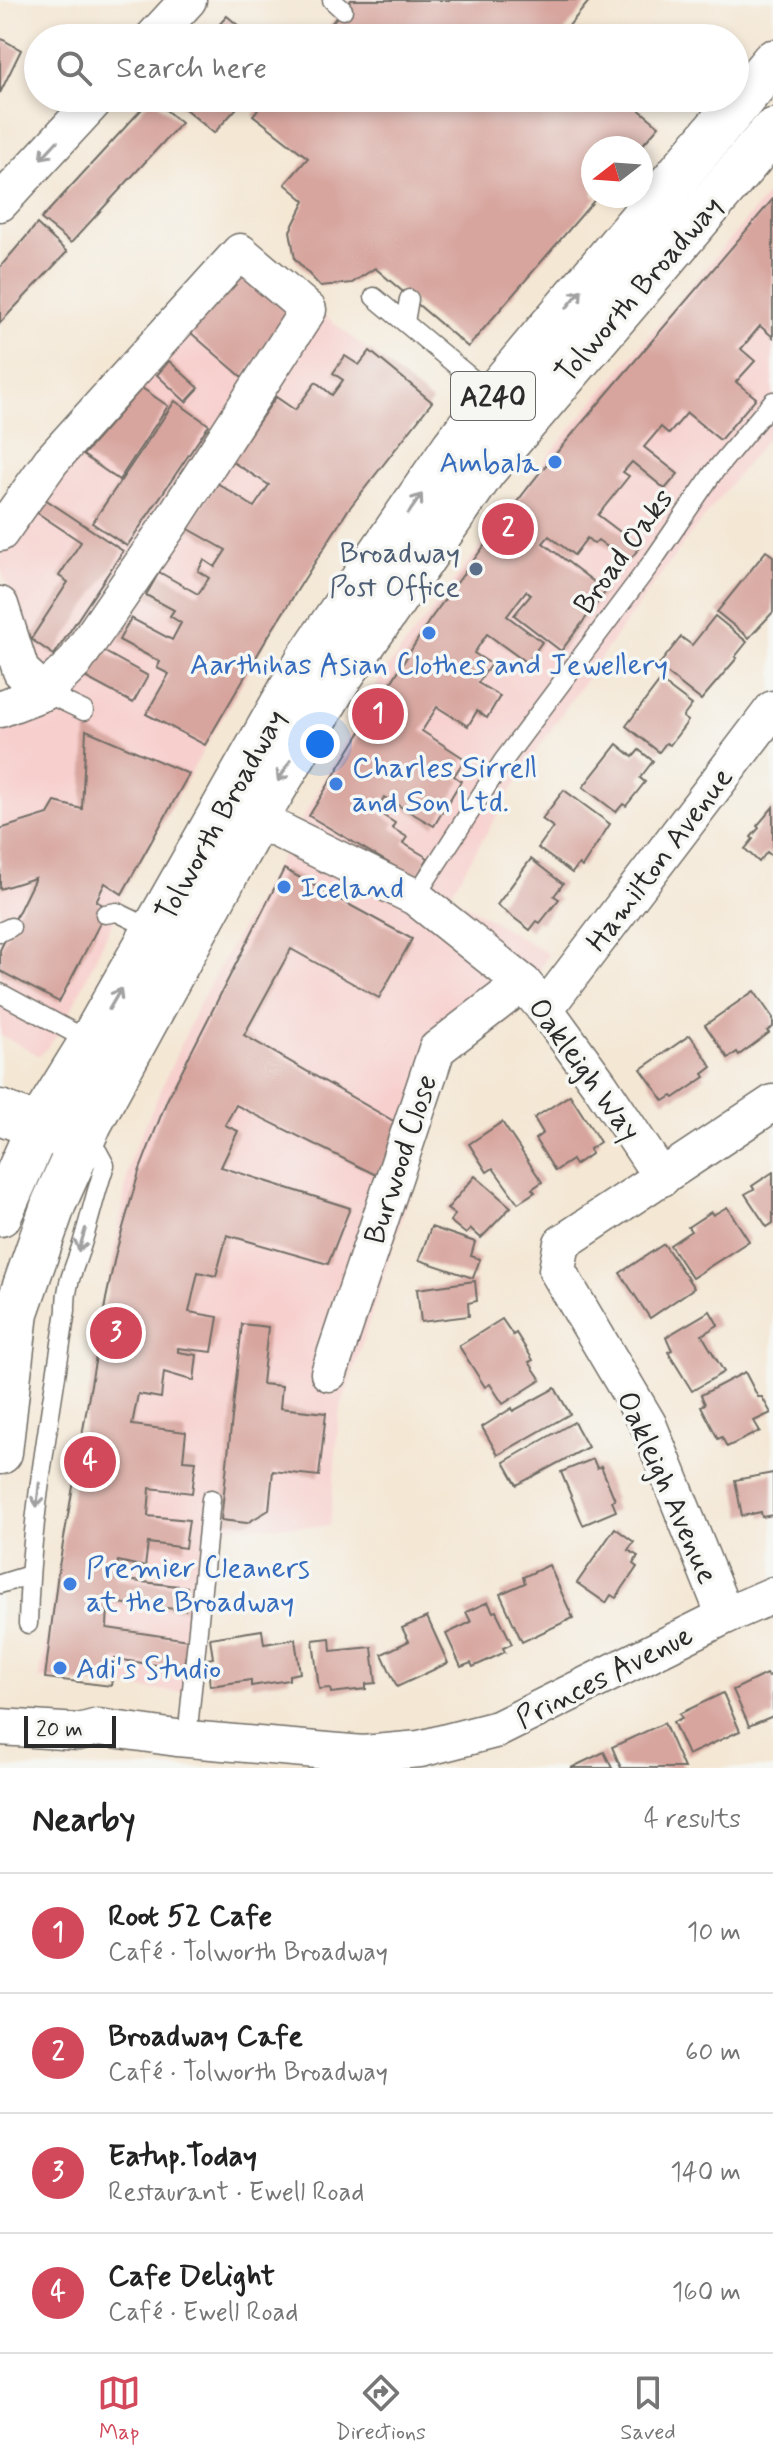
<!DOCTYPE html>
<meta charset="utf-8">
<style>
:root{--surface:#fff;--page:#f6f6f6;--text:#222;--muted:#767676;--line:#e0e0e0;--accent:#d1495b}
body{margin:0;font-family:Mynerve,sans-serif;background:var(--page);color:var(--text)}
.compass{position:absolute;left:581px;top:136px;width:72px;height:72px;border-radius:50%;background:var(--surface);box-shadow:0 4px 12px #0003;rotate:253deg}
.scale{position:absolute;left:24px;bottom:20px;width:92px;box-sizing:border-box;padding-left:8px;border:4px solid #2b2b2b;border-top:0;font-size:22px;line-height:28px;white-space:nowrap;color:#2b2b2b;-webkit-text-stroke:6px #f6f6f2;paint-order:stroke}
.you{position:absolute;left:320px;top:744px;width:28px;height:28px;margin:-20px;border:6px solid #fff;border-radius:50%;background:#1a73e8;box-shadow:0 0 0 12px #1a73e833}
.badge{display:grid;place-items:center;width:52px;height:52px;border-radius:50%;background:var(--accent);color:#fff;font-size:26px;font-weight:700}
.pin{position:absolute;translate:-50% -50%;border:4px solid #fff;box-shadow:0 2px 8px #0006}
.list{margin:0;padding:0;list-style:none}
h2{display:flex;justify-content:space-between;align-items:center;height:104px;margin:0;padding:0 32px;font-size:34px}
h2 small{font-size:26px;font-weight:400;color:var(--muted)}
.list li{display:grid;grid-template-columns:52px 1fr auto;gap:24px;align-items:center;box-sizing:border-box;height:120px;padding:0 32px;border-top:2px solid var(--line)}
.list b{display:block;font-size:30px;white-space:nowrap}
.list p{margin:0;font-size:26px;white-space:nowrap;color:var(--muted)}
.list em{font-size:26px;font-style:normal;color:var(--muted)}
.icon{flex:none;width:44px;height:44px;fill:none;stroke:currentColor;stroke-width:2;stroke-linecap:round;stroke-linejoin:round}
.map{position:relative;flex:none;width:773px;height:1768px;overflow:hidden}
.search{position:absolute;background:var(--surface);box-shadow:0 4px 12px #0003;left:24px;right:24px;top:24px;height:88px;display:flex;align-items:center;gap:20px;box-sizing:border-box;padding:0 28px;border-radius:44px;color:var(--muted);font-size:30px}
.sheet{height:584px;background:var(--surface)}
nav{display:flex;justify-content:space-around;align-items:center;box-sizing:border-box;height:112px;border-top:2px solid var(--line);background:var(--surface);font-size:22px;color:var(--muted)}
nav a{display:grid;justify-items:center;gap:4px}
nav .on{color:var(--accent)}
.map>svg:first-child{display:block}
.built{fill:#f7d0ce}
.building{fill:#d7a59e}
.lines{fill:none;stroke-linecap:round;stroke-linejoin:round}
.lane-casing{stroke:#716d66;stroke-width:21}
.street-casing{stroke:#716d66;stroke-width:39}
.secondary-casing{stroke:#716d66;stroke-width:47}
.primary-casing{stroke:#716d66;stroke-width:47}
.lane{stroke:#fff;stroke-width:18}
.street{stroke:#fff;stroke-width:36}
.secondary{stroke:#fff;stroke-width:44}
.primary{stroke:#fff;stroke-width:44}
.oneway{stroke:#a0a0a0}
.shop-dot{fill:#3f7fe0;stroke:#f6f6f2;stroke-width:3}
.service-dot{fill:#5c6f8a;stroke:#f6f6f2;stroke-width:3}
.labels{text-anchor:middle;stroke-width:7;stroke-linejoin:round;paint-order:stroke}
.shield{fill:#f6f6f2;stroke:#686867;stroke-width:2}
.shield-label{font-size:28px;font-weight:bold;fill:#2b2b2b}
.street-label{font-size:30px;fill:#2b2b2b;stroke:#f6f6f2}
.shop-label{font-size:30px;fill:#366cbe;stroke:#f6f6f2;text-anchor:start}
.service-label{font-size:30px;fill:#4e5e75;stroke:#f6f6f2;text-anchor:end}
</style>
<div class="map">
<svg width="773" height="1768" viewBox="0 0 773 1768">
<rect width="100%" height="100%" fill="#f6f6f2"/>
<filter id="ink" filterUnits="userSpaceOnUse"><feTurbulence type="fractalNoise" baseFrequency=".0125" numOctaves="2"/><feDisplacementMap in="SourceGraphic" scale="16" xChannelSelector="R" yChannelSelector="G"/><feConvolveMatrix kernelMatrix="1 2 1 2 8 2 1 2 1" color-interpolation-filters="sRGB"/></filter>
<filter id="wash" filterUnits="userSpaceOnUse"><feTurbulence type="fractalNoise" baseFrequency=".006" numOctaves="4" result="noise"/><feDisplacementMap in="SourceGraphic" scale="32" xChannelSelector="R" yChannelSelector="G"/><feGaussianBlur stdDeviation="1.8" result="paint"/><feColorMatrix in="noise" values="0 0 0 0 0 0 0 0 0 0 0 0 0 0 0 0 0 1.4 0 .05"/><feComposite in="paint" operator="in"/></filter>
<g filter="url(#wash)">
<rect width="100%" height="100%" fill="#f4e7d4"/>
<g class="built">
<polygon points="773,188 773,431 690,535 615,637 526,766 450,895 548,954 516,1016 453,1059 339,1415 330,1526 214,1527 189,1693 39,1679 131,1157 199,1004 381,677 554,449"/>
<polygon points="253,258 432,402 348,510 269,635 122,894 117,912 63,1028 40,1056 0,1035 0,730 36,717 35,665 0,566 0,555 77,450"/>
</g>
<g id="blocks">
<g class="building">
<polygon points="351,0 590,0 559,38 319,38"/>
<polygon points="227,16 253,38 207,38"/>
<polygon points="0,38 21,50 0,93"/>
<polygon points="152,98 181,123 71,243 41,219"/>
<polygon points="172,98 246,98 214,133"/>
<polygon points="268,98 625,98 659,126 640,148 593,148 593,196 598,196 468,347 375,268 352,283 320,286 295,259 290,231 305,201 285,184 308,158 253,115"/>
<polygon points="773,199 773,337 760,326 741,349 755,361 736,382 756,398 720,440 687,413 669,434 661,427 644,447 678,474 665,489 632,462 623,472 629,476 598,515 640,547 628,562 598,540 594,544 587,538 574,555 549,536 543,543 606,591 561,651 514,615 531,595 526,591 507,616 542,642 527,663 487,634 474,653 491,664 478,683 500,696 487,718 477,711 468,726 437,707 422,731 465,759 454,776 461,781 434,826 384,797 376,811 395,823 392,828 407,837 403,843 428,858 416,879 309,816 429,621 509,512 541,471"/>
<polygon points="37,224 67,252 0,323 0,267"/>
<polygon points="251,267 293,306 243,378 191,333"/>
<polygon points="370,351 432,402 348,510 269,635 205,745 146,714 169,674 157,668 160,662 119,640 131,618 172,640 181,623 170,616 174,610 146,595 159,572 198,594 209,578 198,571 204,560 215,567 226,550 187,528 217,483 254,507 269,485 231,461 276,397 295,410 316,382 332,395 343,380 333,373 345,356 359,365"/>
<polygon points="169,361 199,388 186,402 157,375"/>
<polygon points="142,388 168,406 119,480 83,455"/>
<polygon points="175,401 209,425 127,546 92,523"/>
<polygon points="45,499 123,551 54,655 31,639 68,582 59,576 81,542 36,512"/>
<polygon points="766,551 773,556 773,612 749,638 717,612"/>
<polygon points="715,616 747,642 735,657 737,658 701,700 658,666 681,637 692,645"/>
<polygon points="96,647 148,676 133,703 81,675"/>
<polygon points="660,681 692,705 683,717 688,721 670,745 666,743 659,752 626,726"/>
<polygon points="86,730 189,774 122,894 105,883 96,901 108,908 59,1002 0,971 0,950 35,878 0,889 0,829 48,814 55,802 82,809"/>
<polygon points="617,744 633,757 639,750 653,761 640,778 645,782 626,806 623,804 616,812 583,787"/>
<polygon points="564,790 610,824 582,867 579,864 572,873 538,848 553,827 542,819"/>
<polygon points="773,807 773,857 767,852 759,862 745,849 753,839 751,837 759,828 757,826"/>
<polygon points="531,859 563,884 554,896 559,899 540,923 537,921 530,930 497,905"/>
<polygon points="284,869 412,939 379,998 291,949 244,1035 402,1126 384,1179 236,1105 225,1125 238,1131 221,1167 350,1208 328,1264 227,1235 216,1276 198,1272 189,1312 218,1317 212,1352 178,1348 178,1352 197,1355 194,1381 164,1372 161,1398 138,1394 132,1425 186,1432 183,1460 196,1461 192,1493 150,1488 148,1516 189,1520 185,1548 148,1543 145,1567 118,1561 116,1579 187,1587 185,1610 108,1602 107,1628 189,1640 183,1669 115,1659 111,1686 45,1678 58,1572 106,1299 116,1252 139,1172 167,1100"/>
<polygon points="754,991 773,1018 773,1027 767,1031 769,1033 739,1055 737,1052 728,1058 705,1025"/>
<polygon points="690,1035 712,1067 703,1074 705,1077 674,1098 672,1096 664,1101 641,1069"/>
<polygon points="570,1095 600,1142 590,1149 591,1154 575,1165 572,1160 555,1171 535,1139 543,1133 534,1118"/>
<polygon points="502,1122 542,1182 532,1189 535,1192 518,1203 493,1168 487,1172 469,1144"/>
<polygon points="773,1172 773,1223 767,1227 745,1194 754,1189 752,1186"/>
<polygon points="475,1176 511,1207 481,1238 471,1229 466,1234 450,1221 455,1215 447,1209"/>
<polygon points="727,1207 749,1241 692,1278 670,1245 691,1231 688,1227 711,1212 713,1215"/>
<polygon points="431,1227 475,1242 471,1256 480,1259 473,1278 419,1260"/>
<polygon points="664,1244 694,1288 650,1318 620,1273"/>
<polygon points="475,1281 477,1301 468,1303 469,1316 421,1322 417,1289"/>
<polygon points="710,1311 718,1325 702,1335 724,1372 692,1391 668,1352 672,1350 666,1337"/>
<polygon points="502,1319 513,1335 516,1333 533,1360 529,1362 541,1380 503,1404 490,1384 485,1387 459,1346"/>
<polygon points="242,1324 268,1327 262,1384 282,1386 280,1408 326,1413 319,1476 273,1471 269,1510 247,1523 221,1520"/>
<polygon points="745,1372 758,1397 762,1397 771,1413 754,1421 760,1431 727,1447 722,1437 718,1439 701,1406 705,1404 701,1395"/>
<polygon points="555,1388 570,1414 498,1455 482,1427 512,1408 513,1411"/>
<polygon points="574,1422 588,1447 517,1485 504,1462"/>
<polygon points="593,1459 597,1468 601,1466 615,1500 612,1501 616,1511 583,1525 561,1472"/>
<polygon points="773,1473 773,1515 762,1517 761,1512 742,1516 735,1480"/>
<polygon points="615,1528 634,1542 628,1550 638,1556 633,1564 637,1567 616,1598 611,1595 606,1603 577,1583"/>
<polygon points="549,1565 573,1618 522,1642 500,1594 525,1583 523,1577"/>
<polygon points="488,1602 493,1612 496,1611 512,1644 503,1648 505,1652 486,1661 473,1667 471,1663 461,1667 446,1634 471,1622 466,1612"/>
<polygon points="427,1617 448,1663 397,1687 382,1654 409,1641 402,1628"/>
<polygon points="262,1630 264,1644 295,1639 300,1673 289,1675 289,1680 251,1686 251,1680 210,1686 207,1659 213,1658 210,1638"/>
<polygon points="330,1638 331,1651 372,1647 376,1683 366,1684 366,1689 348,1691 331,1693 330,1688 319,1689 313,1640"/>
<polygon points="766,1674 768,1677 773,1675 773,1716 749,1726 733,1690"/>
<polygon points="723,1693 740,1731 688,1755 673,1722 682,1718 679,1714"/>
<polygon points="664,1723 684,1768 621,1768 612,1747"/>
<polygon points="604,1752 612,1768 571,1768 579,1764"/>
</g>
</g>
</g>
<g filter="url(#ink)">
<use href="#blocks" fill-opacity="0" stroke="#716d66" stroke-width="2"/>
<g class="lines">
<g class="lane-casing">
<g id="lane">
<polyline points="332,0 343,10"/>
<polyline points="374,297 493,396"/>
<polyline points="405,322 409,299"/>
<polyline points="44,692 84,711"/>
<polyline points="415,897 503,761 652,562 713,473 773,401"/>
<polyline points="105,914 117,912 154,930"/>
<polyline points="0,932 11,927"/>
<polyline points="0,993 91,1042"/>
<polyline points="0,1584 29,1575"/>
<path d="M 28,1624 C 30,1518 51,1414 66,1310 C 65,1284 75,1267 82,1244 C 90,1218 96,1191 105,1165 L 98,1152 L 81,1144"/>
<polyline points="187,1739 211,1499"/>
</g>
</g>
<g class="street-casing">
<g id="street">
<polyline points="153,38 188,0"/>
<polyline points="0,203 97,98"/>
<polyline points="0,533 51,461 240,252 308,310 173,519 74,663 44,692 0,709"/>
<polyline points="0,605 21,671 44,692"/>
<polyline points="256,819 415,897 523,983 545,1009 600,1085 662,1178"/>
<polyline points="545,1009 773,709"/>
<polyline points="329,1373 437,1049 523,983"/>
<polyline points="725,1616 648,1424 557,1270 562,1243 773,1103"/>
<polyline points="0,1727 79,1732 98,1727 177,1738 363,1754 420,1749 498,1729 725,1616 773,1595"/>
</g>
</g>
<g class="secondary-casing">
<polyline id="secondary" points="0,1112 80,1143"/>
</g>
<g class="primary-casing">
<g id="primary">
<polyline points="0,1214 39,1126 91,1042 307,661 454,447 493,396 773,62"/>
<polyline points="0,1452 16,1312 54,1203 90,1123 256,819 338,680 484,470 773,131"/>
</g>
</g>
<use href="#lane" class="lane"/>
<use href="#street" class="street"/>
<use href="#secondary" class="secondary"/>
<use href="#primary" class="primary"/>
</g>
<defs><path id="oneway-shaft" d="M-6 0H5M1.5-3L5.5 0L1.5 3" fill="none" stroke-width="1.6" stroke-linecap="round" stroke-linejoin="round" transform="scale(2)"/></defs>
<g class="oneway">
<use href="#oneway-shaft" transform="translate(49 150) rotate(133)"/>
<use href="#oneway-shaft" transform="translate(574 299) rotate(-50)"/>
<use href="#oneway-shaft" transform="translate(415 504) rotate(-55)"/>
<use href="#oneway-shaft" transform="translate(284 771) rotate(121)"/>
<use href="#oneway-shaft" transform="translate(115 999) rotate(-60)"/>
<use href="#oneway-shaft" transform="translate(82 1240) rotate(107)"/>
<use href="#oneway-shaft" transform="translate(38 1495) rotate(96)"/>
</g>
</g>
<g class="shop-dot">
<circle cx="555" cy="462" r="8"/>
<circle cx="429" cy="633" r="8"/>
<circle cx="336" cy="784" r="8"/>
<circle cx="284" cy="887" r="8"/>
<circle cx="70" cy="1584" r="8"/>
<circle cx="60" cy="1668" r="8"/>
</g>
<circle class="service-dot" cx="476" cy="569" r="8"/>
<g class="labels">
<rect class="shield" x="451" y="372" width="84" height="48" rx="6"/>
<g class="shield-label">
<text x="493" y="406">A240</text>
</g>
<g class="street-label">
<text transform="translate(638 289) rotate(-49)" y="10">Tolworth Broadway</text>
<text transform="translate(623 551) rotate(-54)" y="10">Broad Oaks</text>
<text transform="translate(220 815) rotate(-61)" y="10">Tolworth Broadway</text>
<text transform="translate(659 859) rotate(-53)" y="10">Hamilton Avenue</text>
<text transform="translate(585 1069) rotate(54)" y="10">Oakleigh Way</text>
<text transform="translate(400 1159) rotate(-72)" y="10">Burwood Close</text>
<text transform="translate(668 1487) rotate(66)" y="10">Oakleigh Avenue</text>
<text transform="translate(604 1676) rotate(-27)" y="10">Princes Avenue</text>
</g>
<g class="shop-label">
<text x="539" y="472" text-anchor="end">Ambala</text>
<text x="429" y="674" text-anchor="middle">Aarthihas Asian Clothes and Jewellery</text>
<text x="352" y="777">Charles Sirrell<tspan x="352" dy="34">and Son Ltd.</tspan></text>
<text x="300" y="897">Iceland</text>
<text x="86" y="1577">Premier Cleaners<tspan x="86" dy="34">at the Broadway</tspan></text>
<text x="76" y="1678">Adi's Studio</text>
</g>
<g class="service-label">
<text x="460" y="562">Broadway<tspan x="460" dy="34">Post Office</tspan></text>
</g>
</g>
</svg>
<svg class="compass" viewBox="-18 -18 36 36"><path d="M0-13l5 13h-10z" fill="#e53935"/><path d="M0 13l5-13h-10z" fill="#767676"/></svg>
<div class="scale">20 m</div>
<div class="you"></div>
<div class="pin badge" style="left:378px;top:714px">1</div>
<div class="pin badge" style="left:508px;top:529px">2</div>
<div class="pin badge" style="left:116px;top:1333px">3</div>
<div class="pin badge" style="left:90px;top:1462px">4</div>
<div class="search"><svg class="icon" aria-label="search" viewBox="0 0 24 24"><circle cx="10" cy="10" r="6"/><path d="M15 15l6 6"/></svg>Search here</div>
</div>
<section class="sheet">
<h2>Nearby<small>4 results</small></h2>
<ul class="list">
<li><span class="badge">1</span><div><b>Root 52 Cafe</b><p>Café · Tolworth Broadway</p></div><em>10 m</em></li>
<li><span class="badge">2</span><div><b>Broadway Cafe</b><p>Café · Tolworth Broadway</p></div><em>60 m</em></li>
<li><span class="badge">3</span><div><b>Eatup.Today</b><p>Restaurant · Ewell Road</p></div><em>140 m</em></li>
<li><span class="badge">4</span><div><b>Cafe Delight</b><p>Café · Ewell Road</p></div><em>160 m</em></li>
</ul>
</section>
<nav>
<a class="on"><svg class="icon" aria-label="map" viewBox="0 0 24 24"><path d="M3 6l6-2 6 2 6-2v14l-6 2-6-2-6 2zM9 4v14M15 6v14"/></svg>Map</a>
<a><svg class="icon" aria-label="directions" viewBox="0 0 24 24"><path d="M12 3l9 9-9 9-9-9zM9 14v-3h6M13 9l2 2-2 2"/></svg>Directions</a>
<a><svg class="icon" aria-label="saved" viewBox="0 0 24 24"><path d="M7 4h10v16l-5-4-5 4z"/></svg>Saved</a>
</nav>
